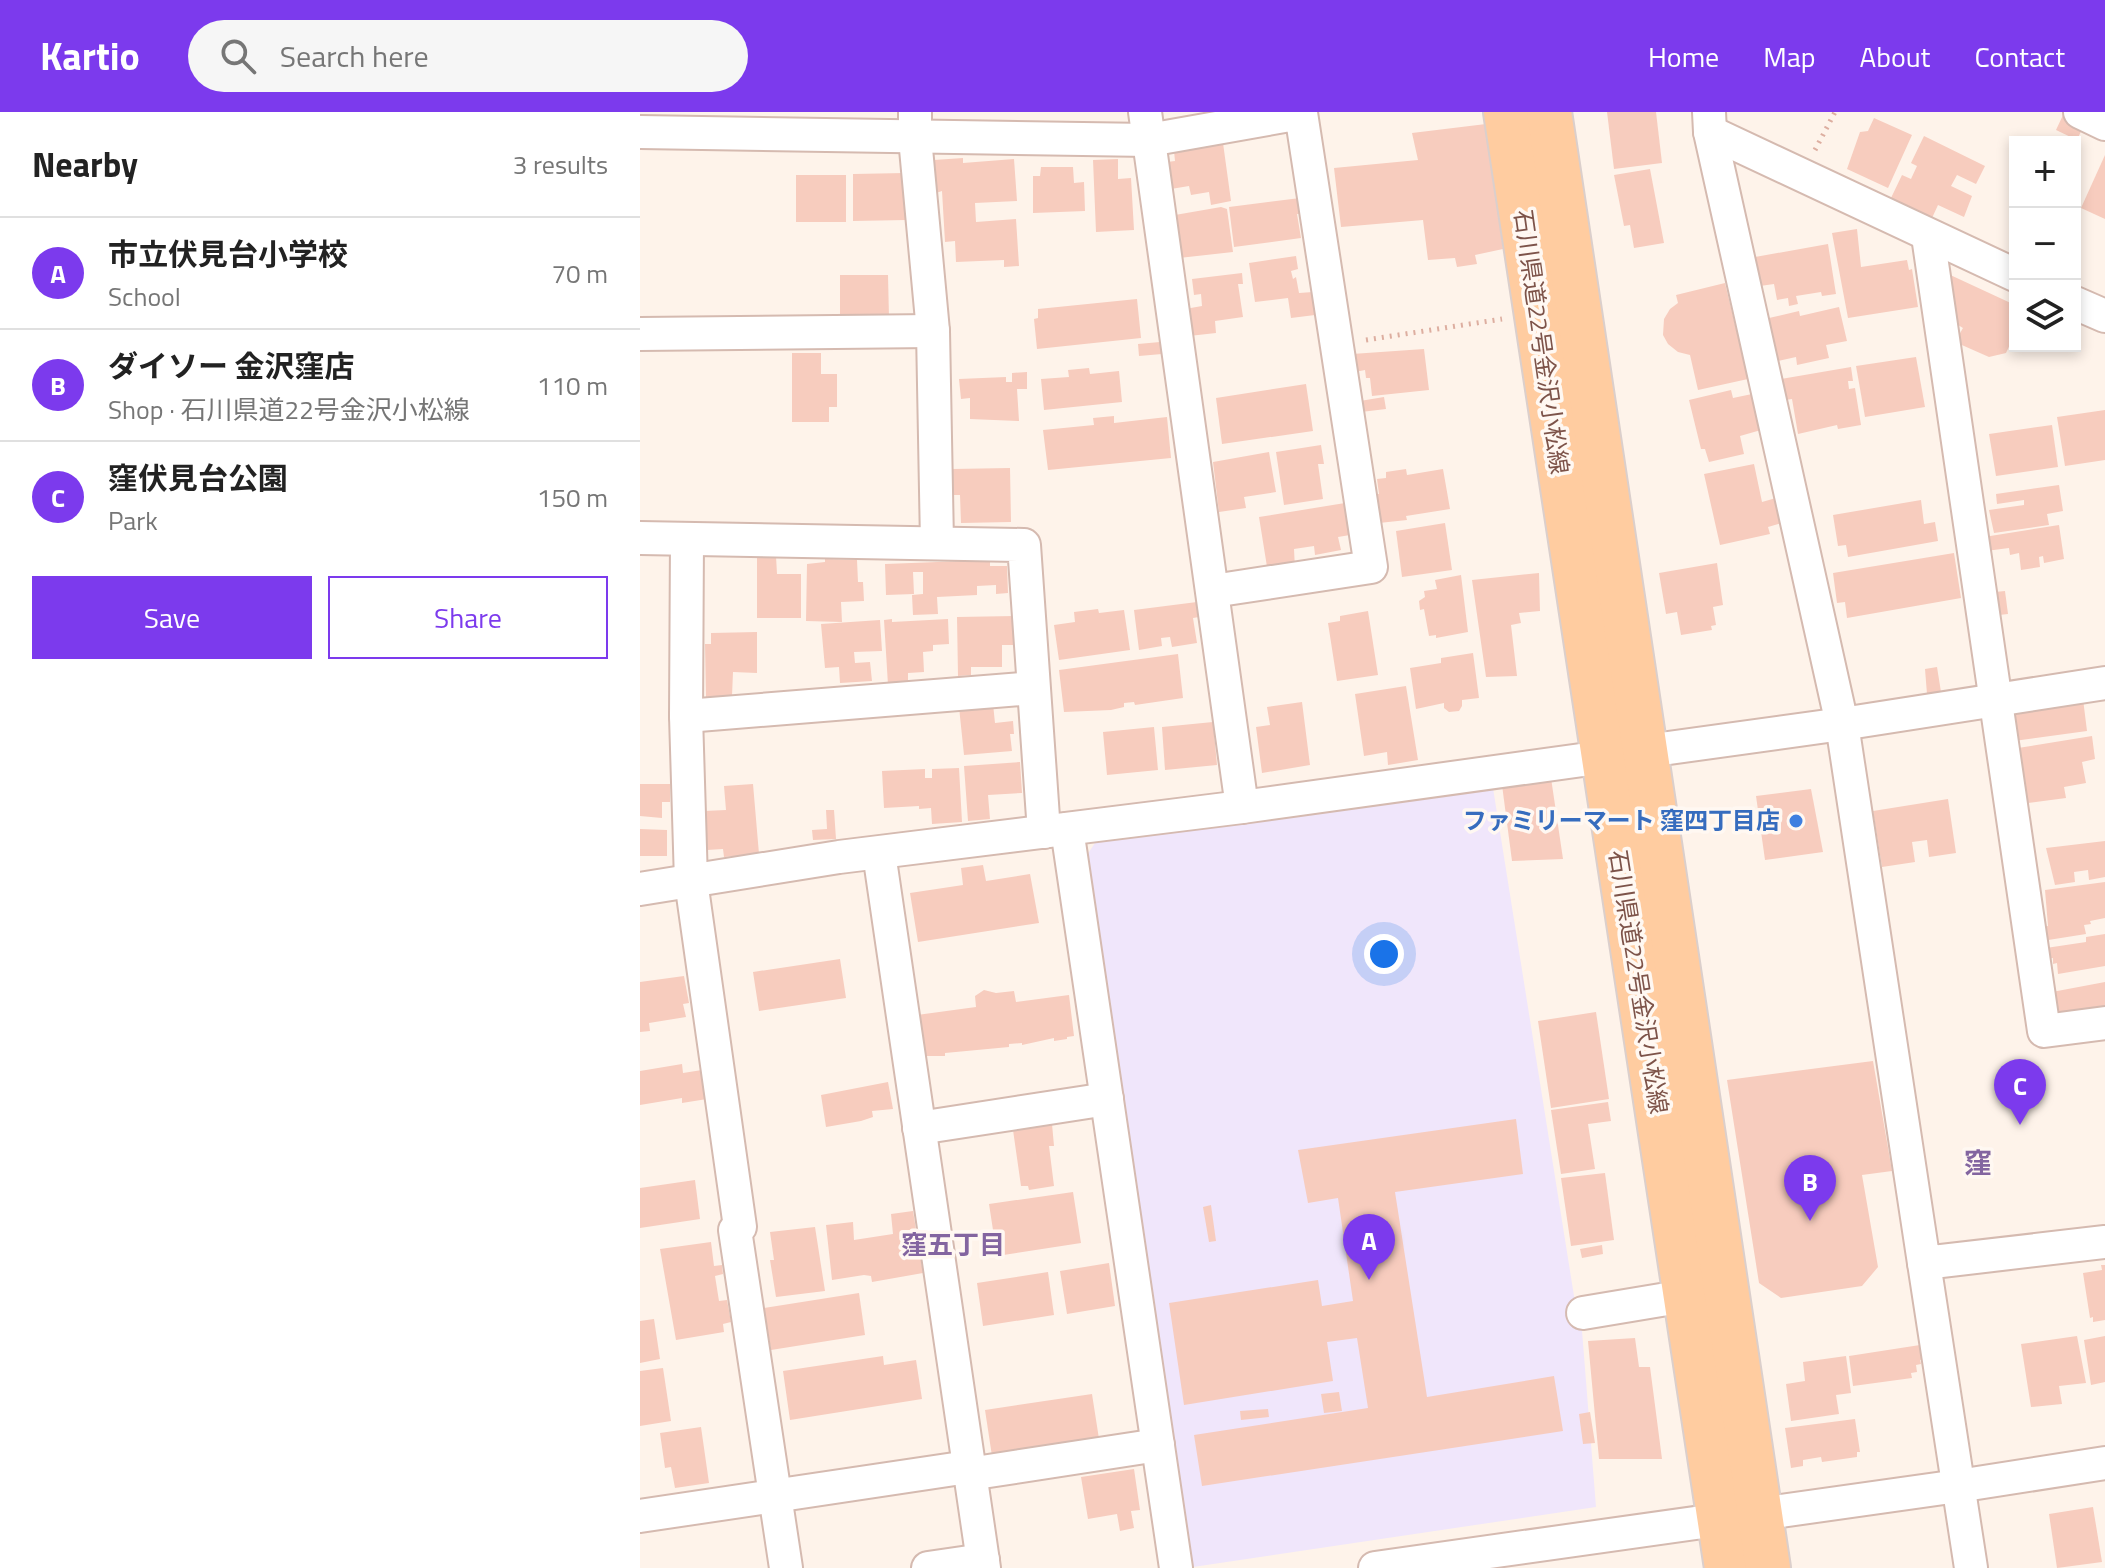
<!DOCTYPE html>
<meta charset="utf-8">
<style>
:root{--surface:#fff;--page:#f6f6f6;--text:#222;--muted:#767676;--line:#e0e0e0;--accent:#7c3aed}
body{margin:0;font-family:"Titillium Web","Noto Sans JP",sans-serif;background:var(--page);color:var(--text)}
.controls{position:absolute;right:24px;top:24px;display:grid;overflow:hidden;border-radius:0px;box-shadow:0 4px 12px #0003}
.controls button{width:72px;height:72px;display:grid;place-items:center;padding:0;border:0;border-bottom:2px solid var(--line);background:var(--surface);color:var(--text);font:40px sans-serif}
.you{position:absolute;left:744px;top:842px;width:28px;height:28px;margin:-20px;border:6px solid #fff;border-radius:50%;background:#1a73e8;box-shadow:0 0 0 12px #1a73e833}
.badge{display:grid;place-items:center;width:52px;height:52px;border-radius:50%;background:var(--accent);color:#fff;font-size:26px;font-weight:700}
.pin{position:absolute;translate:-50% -66px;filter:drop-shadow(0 2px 4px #0008)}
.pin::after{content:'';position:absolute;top:42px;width:28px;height:24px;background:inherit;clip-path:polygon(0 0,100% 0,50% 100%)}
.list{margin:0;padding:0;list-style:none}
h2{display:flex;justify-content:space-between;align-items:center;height:104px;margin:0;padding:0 32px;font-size:34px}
h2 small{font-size:26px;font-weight:400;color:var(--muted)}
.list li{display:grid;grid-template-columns:52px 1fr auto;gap:24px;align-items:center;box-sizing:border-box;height:112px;padding:0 32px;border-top:2px solid var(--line)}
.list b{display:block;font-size:30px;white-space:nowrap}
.list p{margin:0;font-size:26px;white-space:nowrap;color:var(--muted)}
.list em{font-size:26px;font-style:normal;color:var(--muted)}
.actions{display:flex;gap:16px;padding:24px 32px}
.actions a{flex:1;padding:18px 0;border:2px solid var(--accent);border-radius:0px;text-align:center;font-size:28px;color:var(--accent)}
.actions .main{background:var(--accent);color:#fff}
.icon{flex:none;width:44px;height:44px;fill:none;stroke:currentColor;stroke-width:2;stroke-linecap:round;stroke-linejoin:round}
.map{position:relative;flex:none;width:1465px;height:1456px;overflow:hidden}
header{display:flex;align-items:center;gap:48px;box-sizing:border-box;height:112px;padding:0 40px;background:var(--accent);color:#fff}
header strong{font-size:38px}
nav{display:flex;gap:44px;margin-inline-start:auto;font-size:28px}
.search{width:560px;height:72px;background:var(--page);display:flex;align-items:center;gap:20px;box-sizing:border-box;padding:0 28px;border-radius:44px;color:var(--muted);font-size:30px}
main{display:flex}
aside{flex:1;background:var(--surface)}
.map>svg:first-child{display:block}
.education{fill:#f0e6fb}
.building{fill:#f7ccbe}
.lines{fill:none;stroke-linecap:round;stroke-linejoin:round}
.street-casing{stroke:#d5bab0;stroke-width:36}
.primary-casing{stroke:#dbcfcc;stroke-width:48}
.path{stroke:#ddaea0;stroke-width:5;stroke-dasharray:2 6;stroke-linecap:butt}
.street{stroke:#fff;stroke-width:32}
.primary{stroke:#ffcca0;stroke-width:44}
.shop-dot{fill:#3f7fe0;stroke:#fff8f2;stroke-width:3}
.labels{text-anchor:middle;stroke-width:7;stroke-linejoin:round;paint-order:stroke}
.street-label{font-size:24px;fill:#7d5349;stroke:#fff8f2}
.shop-label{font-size:24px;font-weight:bold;fill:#366cbe;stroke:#fff8f2;text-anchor:end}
.neighbourhood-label{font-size:26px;font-weight:bold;fill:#8365a0;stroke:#fff8f2}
.quarter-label{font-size:28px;font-weight:bold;fill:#8365a0;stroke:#fff8f2}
</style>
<header>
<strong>Kartio</strong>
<div class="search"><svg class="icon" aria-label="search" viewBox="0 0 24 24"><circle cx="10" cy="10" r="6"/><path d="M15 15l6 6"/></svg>Search here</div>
<nav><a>Home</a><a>Map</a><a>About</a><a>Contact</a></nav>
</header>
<main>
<aside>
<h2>Nearby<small>3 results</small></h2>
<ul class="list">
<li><span class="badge">A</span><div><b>市立伏見台小学校</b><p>School</p></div><em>70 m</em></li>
<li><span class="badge">B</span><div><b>ダイソー 金沢窪店</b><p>Shop · 石川県道22号金沢小松線</p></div><em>110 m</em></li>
<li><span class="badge">C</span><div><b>窪伏見台公園</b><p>Park</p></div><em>150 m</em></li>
</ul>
<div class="actions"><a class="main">Save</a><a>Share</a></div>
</aside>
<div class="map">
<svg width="1465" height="1456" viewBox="0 0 1465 1456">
<rect width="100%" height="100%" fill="#fef3ea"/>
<polygon class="education" points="853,676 934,1184 941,1206 956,1395 553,1455 447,743 457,728"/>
<g class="building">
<polygon points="967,0 1016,0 1022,51 974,57"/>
<polygon points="1423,3 1444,13 1437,28 1416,18"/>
<polygon points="1234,6 1272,23 1248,76 1207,57 1220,20 1228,19"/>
<polygon points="846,12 863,137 835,143 837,152 817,155 815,146 788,148 783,108 701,115 694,56 778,48 772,21"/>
<polygon points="1284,24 1345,54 1336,72 1317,63 1311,74 1332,84 1324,105 1298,93 1292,106 1251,86 1262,63 1271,67 1277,54 1271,51"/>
<polygon points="583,31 591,89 571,93 569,80 551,83 549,74 531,77 527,50 535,49 534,39"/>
<polygon points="1465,43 1465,107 1441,96"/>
<polygon points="323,46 323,51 374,47 377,89 335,91 336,110 376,107 379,154 364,155 364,148 316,150 315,129 305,130 302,79 296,81 294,48"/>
<polygon points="478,47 478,67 491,66 494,118 456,120 453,48"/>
<polygon points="401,55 433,55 434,71 444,70 445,99 393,101 393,64 400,64"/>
<polygon points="1010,57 1024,131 994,136 990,113 984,114 974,63"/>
<polygon points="265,61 266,108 213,109 213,62"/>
<rect x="156" y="63" width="50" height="47"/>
<polygon points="660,86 662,102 657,102 661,126 594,135 589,95"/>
<polygon points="581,95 587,97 593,140 539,146 535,103"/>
<polygon points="1217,117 1221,155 1267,148 1269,158 1272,157 1278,195 1208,206 1192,121"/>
<polygon points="1188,132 1196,182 1182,184 1181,180 1156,184 1158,192 1149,194 1148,186 1137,188 1134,172 1120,174 1115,145"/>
<polygon points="656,144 658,157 651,159 653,167 656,165 659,181 673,180 675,203 651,206 648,186 615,190 609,151"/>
<polygon points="602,161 603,172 598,172 603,205 575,209 576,221 549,224 545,197 562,194 561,182 554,183 552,167"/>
<polygon points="1306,161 1375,193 1375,222 1366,241 1349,245 1315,230 1323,216 1313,210"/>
<polygon points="200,163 248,163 249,206 200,206"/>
<polygon points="1085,171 1108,267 1058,278 1050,243 1038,240 1028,232 1023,223 1024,207 1030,197 1038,191 1036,183"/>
<polygon points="497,187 501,226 397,237 394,207 398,206 398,197"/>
<polygon points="1199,195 1207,229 1186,233 1189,246 1157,253 1156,245 1138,249 1129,206 1159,199 1160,204"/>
<polygon points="520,230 522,242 499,244 498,232"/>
<polygon points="784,237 789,278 732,284 730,266 726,266 725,258 715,260 712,242"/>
<polygon points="152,241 181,241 181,262 197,262 197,295 189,295 189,310 152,310"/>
<polygon points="1276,245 1285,295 1225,305 1216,254"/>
<polygon points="1211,255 1213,269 1208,269 1209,277 1215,276 1221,313 1198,317 1197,313 1158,322 1152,287 1145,288 1141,267"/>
<polygon points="449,256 450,262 479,259 482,290 404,298 401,267 429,265 428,258"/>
<polygon points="387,260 387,277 377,277 379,309 330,307 330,286 321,287 319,267 366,265 366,270 372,270 372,261"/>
<polygon points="666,272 673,319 582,332 576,286"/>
<polygon points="1091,278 1093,286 1112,282 1121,318 1100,324 1104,342 1069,350 1065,337 1061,337 1049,288"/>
<polygon points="744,285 746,297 721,300 720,289"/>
<polygon points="1465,298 1465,348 1425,354 1417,305"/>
<polygon points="474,304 474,311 527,305 531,346 408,358 403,318 454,313 453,306"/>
<polygon points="1412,313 1418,355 1356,364 1349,322"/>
<polygon points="681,333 684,352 678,352 683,387 644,393 636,340"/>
<polygon points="629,340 636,380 604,385 606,396 579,400 573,350"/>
<polygon points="1114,352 1122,390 1136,386 1142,411 1128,415 1130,422 1080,433 1064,362"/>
<polygon points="370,356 371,410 321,411 320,383 312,383 312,357"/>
<polygon points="766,357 767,363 803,357 810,397 766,404 767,408 739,411 735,382 739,382 737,367 746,366 746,360"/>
<polygon points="1419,373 1423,399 1407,402 1409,413 1354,421 1349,398 1384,393 1384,388 1357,392 1356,382"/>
<polygon points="1281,388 1284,412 1295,410 1298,429 1208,445 1206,433 1198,434 1193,403"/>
<polygon points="705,391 710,423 698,425 701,438 675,443 674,434 654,437 655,457 628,461 619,405"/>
<polygon points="805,411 812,458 762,465 756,419"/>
<polygon points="1419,413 1424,447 1404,451 1403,444 1399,445 1400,455 1381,458 1379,441 1370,443 1369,436 1346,439 1344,425"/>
<polygon points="1314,441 1321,486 1207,506 1205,490 1197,491 1193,461"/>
<polygon points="117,444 136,444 137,462 161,462 161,506 117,506"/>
<polygon points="185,447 217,448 218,470 223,470 224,489 201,490 202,510 166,509 167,452 185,450"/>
<polygon points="350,448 350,454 367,454 368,481 356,482 356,473 337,474 337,483 297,485 298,502 273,503 272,483 283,482 283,460 273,460 274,482 246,483 245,452"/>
<polygon points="1077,451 1083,493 1073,495 1076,513 1071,514 1072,518 1041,523 1037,500 1026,502 1019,461"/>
<polygon points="899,461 900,499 879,501 881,511 871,513 877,564 846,565 832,468"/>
<polygon points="821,463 828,520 796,526 796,523 789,524 784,497 780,498 779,489 785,485 784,479 797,477 795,468"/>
<polygon points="1365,479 1368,502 1359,503 1355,480"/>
<polygon points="557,490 559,505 553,506 557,531 532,535 530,525 521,526 522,534 499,538 494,498"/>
<polygon points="458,497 459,501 484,498 490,538 419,548 414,513 435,510 434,500"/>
<polygon points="728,499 738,563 697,569 688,511 700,509 700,504"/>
<polygon points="375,504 376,533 362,533 362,555 331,555 331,563 318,564 317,505"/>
<polygon points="252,507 252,510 308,507 309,532 293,533 293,539 283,540 284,560 268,561 268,572 248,573 244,508"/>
<polygon points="240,508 242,539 214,540 215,551 230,550 232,569 200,571 199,555 185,556 181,512"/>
<polygon points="117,520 117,561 93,560 92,584 66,585 65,532 71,532 71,521"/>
<polygon points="833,541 839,586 822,588 822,594 819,599 809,600 804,596 804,591 776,597 770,556 801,551 801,546"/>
<polygon points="538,542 543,586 495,593 494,590 484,591 484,595 471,598 424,600 419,558"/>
<polygon points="1297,555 1301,580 1287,582 1285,557"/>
<polygon points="766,574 778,648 748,653 747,640 724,644 715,582"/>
<polygon points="1443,587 1447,619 1374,629 1369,598"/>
<polygon points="662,590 670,653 622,661 616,615 630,613 627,595"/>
<polygon points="353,592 355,611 373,609 374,622 370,622 372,639 324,643 319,595"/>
<polygon points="573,610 577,653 525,658 522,615"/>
<polygon points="514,615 518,658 467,663 463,620"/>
<polygon points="1452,624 1455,647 1442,650 1446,671 1424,675 1426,686 1388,691 1378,636"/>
<polygon points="380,650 382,681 348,683 350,707 328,709 324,654"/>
<polygon points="319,656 322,710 292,712 291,696 279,697 279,694 244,696 242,659 285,657 285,666 292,666 292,657"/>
<polygon points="911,666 923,747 872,749 862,673"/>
<polygon points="0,672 30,672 30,690 22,690 22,706 0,704"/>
<polygon points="113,672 119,742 84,745 83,737 67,738 64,699 86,698 84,674"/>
<polygon points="1171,677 1183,740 1125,748 1116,684"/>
<polygon points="1308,687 1316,741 1289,745 1287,728 1272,730 1275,750 1242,755 1233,699"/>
<polygon points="186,698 194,698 196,727 173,728 172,718 187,717"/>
<polygon points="0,717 27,718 27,744 0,744"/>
<polygon points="1465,729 1465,765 1449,768 1448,758 1434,760 1435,770 1415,773 1406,736"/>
<polygon points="343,753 346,769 390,762 399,811 278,830 270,781 323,773 321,756"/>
<polygon points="1465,770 1465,806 1450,809 1451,812 1444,813 1446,822 1402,829 1400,815 1408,814 1405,778"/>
<polygon points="1465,822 1465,854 1418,862 1417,851 1413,852 1413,846 1407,847 1406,836 1446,830 1446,825"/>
<polygon points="200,847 206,886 119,899 113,860"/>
<polygon points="44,864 49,891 43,892 46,905 9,911 10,919 0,920 0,870"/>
<polygon points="1465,870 1465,899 1419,910 1412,880"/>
<polygon points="344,878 356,881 374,879 376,890 429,883 434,924 427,925 427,927 414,929 414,926 382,933 382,931 369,932 369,935 305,941 305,944 282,944 277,903 336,895 335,884"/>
<polygon points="956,900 969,987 911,996 898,909"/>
<polygon points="1233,949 1252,1059 1222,1063 1238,1155 1222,1174 1141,1186 1119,1171 1087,968"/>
<polygon points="42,952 43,961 62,958 67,987 42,991 42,986 0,993 0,959"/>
<polygon points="248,970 253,997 232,999 233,1005 221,1009 186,1015 181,983"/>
<polygon points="968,990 971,1009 948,1012 955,1057 921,1062 911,998"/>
<polygon points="876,1007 883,1062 755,1080 787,1285 914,1264 923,1319 562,1374 554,1323 728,1296 717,1226 687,1230 693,1269 544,1293 529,1191 678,1168 682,1194 713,1189 698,1086 668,1091 658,1038"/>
<polygon points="412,1012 414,1034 409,1034 414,1074 389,1078 388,1074 381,1074 373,1018"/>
<polygon points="965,1061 974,1128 931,1134 921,1066"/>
<polygon points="55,1068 60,1107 0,1116 0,1076"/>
<polygon points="433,1080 441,1131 357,1144 349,1092"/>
<polygon points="571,1093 576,1129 569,1130 563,1095"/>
<polygon points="273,1099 283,1161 232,1170 231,1164 224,1163 192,1168 186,1113 213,1110 214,1128 253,1122 251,1102"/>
<polygon points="175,1115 185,1179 136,1185 130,1148 134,1148 130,1120"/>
<polygon points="71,1130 74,1154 82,1153 83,1162 75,1164 79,1189 87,1188 91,1210 83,1212 84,1220 36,1228 20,1137"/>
<polygon points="962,1133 963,1142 942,1146 940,1137"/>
<polygon points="469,1151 475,1194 427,1202 420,1159"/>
<polygon points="1461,1153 1465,1153 1465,1208 1453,1210 1453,1205 1450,1206 1443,1161 1462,1158"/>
<polygon points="408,1160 414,1203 343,1214 337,1171"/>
<polygon points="219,1181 225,1223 131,1238 124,1196"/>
<polygon points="14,1207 20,1247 0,1251 0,1209"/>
<polygon points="1437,1224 1446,1271 1419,1274 1422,1292 1391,1295 1381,1232"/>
<polygon points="1465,1224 1465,1270 1451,1273 1444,1228"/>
<polygon points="995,1226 999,1255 1010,1255 1022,1347 959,1347 948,1229"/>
<polygon points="1280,1233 1283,1247 1280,1248 1281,1252 1276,1253 1277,1260 1271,1261 1272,1266 1213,1274 1209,1244"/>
<polygon points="243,1244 244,1253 276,1248 282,1287 150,1308 143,1259"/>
<polygon points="1206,1244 1211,1281 1196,1283 1199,1302 1151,1309 1146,1272 1165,1269 1163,1250"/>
<polygon points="23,1256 31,1309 0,1314 0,1259"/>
<polygon points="699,1280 702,1299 684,1301 681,1282"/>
<polygon points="452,1282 459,1327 352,1344 345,1298"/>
<polygon points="628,1297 629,1305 601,1308 600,1299"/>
<polygon points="950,1300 955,1331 943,1332 939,1302"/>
<polygon points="1215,1307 1220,1340 1217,1340 1217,1345 1182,1350 1181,1345 1163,1348 1163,1354 1151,1356 1145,1316"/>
<polygon points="61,1315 69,1371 35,1376 31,1355 25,1356 20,1321"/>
<polygon points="494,1357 500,1398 491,1399 494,1416 480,1419 477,1402 448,1407 441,1365"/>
<polygon points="1453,1395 1462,1450 1417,1456 1409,1402"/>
</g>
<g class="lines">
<g class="street-casing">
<g id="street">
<polyline points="275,0 275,26 293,219 297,431"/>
<polyline points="505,0 602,695"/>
<polyline points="1069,0 1070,20 1202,612 1284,1151 1465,1130"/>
<polyline points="1440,0 1465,12"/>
<polyline points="0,20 509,28 661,1 731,455 573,479"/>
<polyline points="1070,20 1375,163"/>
<polyline points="1288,124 1404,919 1465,911"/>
<polyline points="1435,191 1465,204"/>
<polyline points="0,222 293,219"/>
<polyline points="0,426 384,433 404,720"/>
<polyline points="47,427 46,604 51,769 100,1115 95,1118 146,1456"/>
<polyline points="46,604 393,576"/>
<polyline points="427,717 536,1456"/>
<polyline points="239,741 344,1456"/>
<polyline points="0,777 199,745 602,695 1202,612 1465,571"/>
<polyline points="279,1016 467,987"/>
<polyline points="1284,1151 1331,1456"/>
<polyline points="943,1201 1045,1184"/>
<polyline points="329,1362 518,1333"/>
<polyline points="0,1404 328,1355"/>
<polyline points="288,1456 343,1448"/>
<polyline points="735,1456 1318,1374 1465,1351"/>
</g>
</g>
<g class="primary-casing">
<g id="primary">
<polyline points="866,0 1087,1456"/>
<polyline points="909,0 1128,1456"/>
</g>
</g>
<g class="path">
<polyline points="1175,38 1195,0"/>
<polyline points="726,228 862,207"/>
</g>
<use href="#street" class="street"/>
<use href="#primary" class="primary"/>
</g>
<circle class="shop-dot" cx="1156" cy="709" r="8"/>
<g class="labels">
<g class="street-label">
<text transform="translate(901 230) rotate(82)" y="8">石川県道22号金沢小松線</text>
<text transform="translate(998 870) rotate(81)" y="8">石川県道22号金沢小松線</text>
</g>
<g class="shop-label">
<text x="1140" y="717">ファミリーマート 窪四丁目店</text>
</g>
<g class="neighbourhood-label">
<text x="313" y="1142">窪五丁目</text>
</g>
<g class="quarter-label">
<text x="1338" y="1061">窪</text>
</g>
</g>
</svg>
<div class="controls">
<button>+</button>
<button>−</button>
<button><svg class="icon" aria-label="layers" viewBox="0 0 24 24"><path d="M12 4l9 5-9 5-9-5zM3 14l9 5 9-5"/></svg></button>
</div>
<div class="you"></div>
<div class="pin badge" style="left:729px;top:1168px">A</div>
<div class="pin badge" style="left:1170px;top:1109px">B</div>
<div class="pin badge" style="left:1380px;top:1013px">C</div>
</div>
</main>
